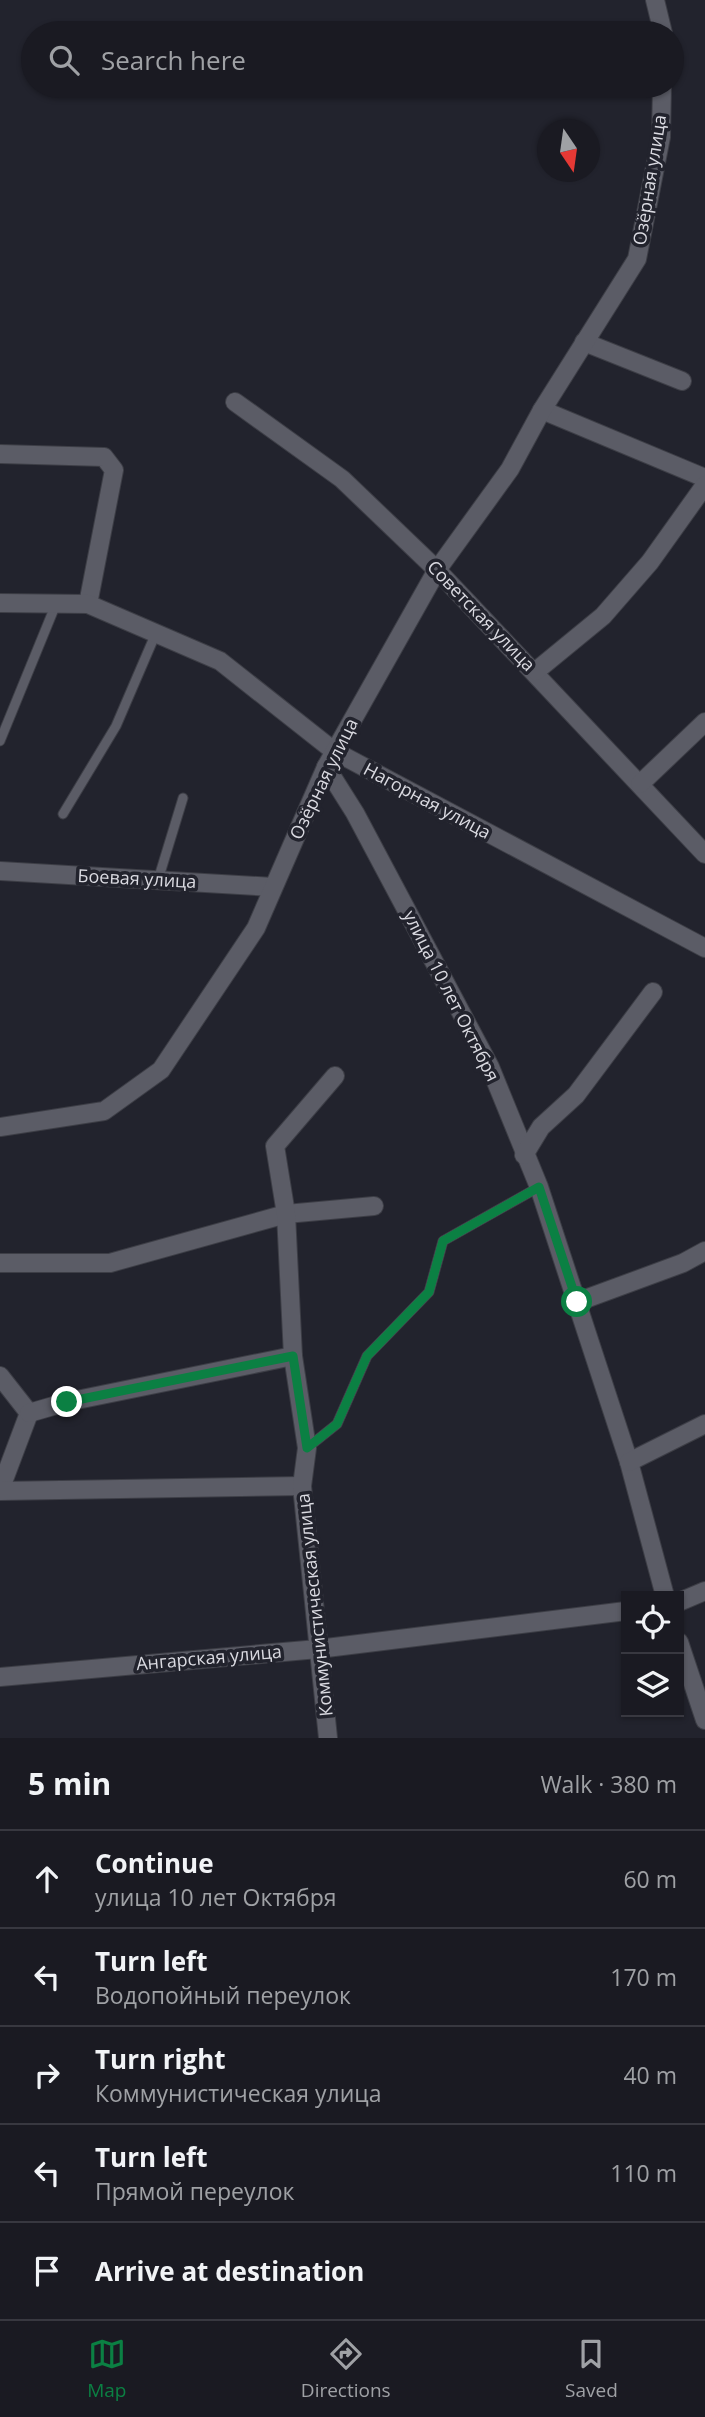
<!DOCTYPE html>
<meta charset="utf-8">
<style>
:root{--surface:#1a1a22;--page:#23232a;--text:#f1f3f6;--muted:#9fa1a5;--line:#383840;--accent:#0b8043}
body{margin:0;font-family:"Open Sans",sans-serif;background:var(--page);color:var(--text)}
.controls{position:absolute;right:21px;bottom:21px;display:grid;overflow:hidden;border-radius:0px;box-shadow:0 2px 5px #0004}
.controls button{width:63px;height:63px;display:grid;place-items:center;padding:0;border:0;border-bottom:2px solid var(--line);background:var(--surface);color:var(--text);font:35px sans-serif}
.compass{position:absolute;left:537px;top:119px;width:63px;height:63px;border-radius:50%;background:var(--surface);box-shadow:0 2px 5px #0004;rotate:167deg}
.stop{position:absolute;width:21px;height:21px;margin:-16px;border:5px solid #0b8043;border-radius:50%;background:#fff}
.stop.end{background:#0b8043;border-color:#fff;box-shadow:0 2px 7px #0008}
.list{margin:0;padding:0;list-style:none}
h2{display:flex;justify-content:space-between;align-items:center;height:91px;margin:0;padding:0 28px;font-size:30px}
h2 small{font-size:23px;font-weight:400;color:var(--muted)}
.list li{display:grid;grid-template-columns:46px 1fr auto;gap:21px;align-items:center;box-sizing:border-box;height:98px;padding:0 28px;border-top:2px solid var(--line)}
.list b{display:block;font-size:26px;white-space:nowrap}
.list p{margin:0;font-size:23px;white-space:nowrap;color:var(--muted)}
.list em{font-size:23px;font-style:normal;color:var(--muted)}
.icon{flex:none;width:38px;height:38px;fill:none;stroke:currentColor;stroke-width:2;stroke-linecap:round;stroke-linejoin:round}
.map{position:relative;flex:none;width:705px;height:1738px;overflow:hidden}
.search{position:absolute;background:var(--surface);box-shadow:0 2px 5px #0004;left:21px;right:21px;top:21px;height:77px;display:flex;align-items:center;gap:18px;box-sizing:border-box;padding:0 24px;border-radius:38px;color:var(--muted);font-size:26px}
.sheet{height:581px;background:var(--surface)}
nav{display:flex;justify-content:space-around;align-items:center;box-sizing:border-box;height:98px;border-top:2px solid var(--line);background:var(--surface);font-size:19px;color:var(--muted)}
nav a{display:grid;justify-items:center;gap:4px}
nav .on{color:var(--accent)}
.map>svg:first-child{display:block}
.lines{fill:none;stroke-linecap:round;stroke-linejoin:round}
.lane-casing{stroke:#3d3e46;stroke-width:11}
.street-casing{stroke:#3d3e46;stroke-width:20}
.lane{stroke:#5b5c66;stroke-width:9}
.street{stroke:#5b5c66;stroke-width:18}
.route{stroke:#0b8043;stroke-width:9}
.labels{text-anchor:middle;stroke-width:7;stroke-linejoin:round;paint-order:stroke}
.street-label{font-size:18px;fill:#dadae1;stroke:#22232d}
</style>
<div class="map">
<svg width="705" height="1738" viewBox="0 0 705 1738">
<rect width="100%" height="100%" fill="#22232d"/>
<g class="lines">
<g class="lane-casing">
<g id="lane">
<polyline points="0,741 56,604"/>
<polyline points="63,814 116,726 156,633"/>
<polyline points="158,880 183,798"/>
<polyline points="307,1448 337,1424 367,1356 429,1292 443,1241 539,1187"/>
</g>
</g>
<g class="street-casing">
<g id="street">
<polyline points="655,0 663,33"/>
<polyline points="584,342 682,381"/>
<polyline points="235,402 342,479 437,570 705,854"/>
<polyline points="542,410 705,478"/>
<polyline points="0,454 104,457 114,470 88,604"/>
<polyline points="0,603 88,604 220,661 334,751 705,948"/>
<polyline points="536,671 603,616 650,562 705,485"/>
<polyline points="326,767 355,813 490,1067 539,1187 629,1462 665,1596"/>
<polyline points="640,784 705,722"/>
<polyline points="0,871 273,887"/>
<polyline points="0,1127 104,1111 161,1070 256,928 326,767 437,570 510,469 542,410 637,259 661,137 662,86"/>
<polyline points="524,1155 541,1127 576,1095 653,992"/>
<polyline points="0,1263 110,1263 286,1214 374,1206"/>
<polyline points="577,1302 683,1263 705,1251"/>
<polyline points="0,1376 29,1413 0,1490"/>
<polyline points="29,1413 67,1402 293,1356"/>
<polyline points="629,1462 705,1424"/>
<polyline points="0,1491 302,1486"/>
<polyline points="679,1602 705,1591"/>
<polyline points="679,1642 705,1720"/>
<polyline points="0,1677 318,1649 626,1611"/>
<polyline points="328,1738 302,1486 307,1448 293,1356 286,1214 275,1146 335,1076"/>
</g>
</g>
<use href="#lane" class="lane"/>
<use href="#street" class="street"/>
</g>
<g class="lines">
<polyline class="route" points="67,1402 293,1356 307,1448 337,1424 367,1356 429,1292 443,1241 539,1187 577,1302"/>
</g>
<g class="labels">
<g class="street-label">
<text transform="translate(650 180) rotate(-81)" y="6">Озёрная улица</text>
<text transform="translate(481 616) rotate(46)" y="6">Советская улица</text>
<text transform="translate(324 779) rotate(-64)" y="6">Озёрная улица</text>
<text transform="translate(427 801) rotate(28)" y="6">Нагорная улица</text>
<text transform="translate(137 879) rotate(3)" y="6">Боевая улица</text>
<text transform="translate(451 996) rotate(63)" y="6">улица 10 лет Октября</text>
<text transform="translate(315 1605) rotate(-96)" y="6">Коммунистическая улица</text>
<text transform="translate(209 1658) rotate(-5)" y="6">Ангарская улица</text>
</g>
</g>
</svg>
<div class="controls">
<button><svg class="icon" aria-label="locate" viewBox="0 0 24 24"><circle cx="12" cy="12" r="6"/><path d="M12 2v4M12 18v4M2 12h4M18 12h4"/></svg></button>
<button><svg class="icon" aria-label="layers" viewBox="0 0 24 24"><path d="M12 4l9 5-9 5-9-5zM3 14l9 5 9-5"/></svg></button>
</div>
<svg class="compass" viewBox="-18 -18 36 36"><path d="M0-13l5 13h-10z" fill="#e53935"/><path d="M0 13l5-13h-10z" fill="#9fa1a5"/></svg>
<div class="stop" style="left:577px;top:1302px"></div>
<div class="stop end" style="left:67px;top:1402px"></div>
<div class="search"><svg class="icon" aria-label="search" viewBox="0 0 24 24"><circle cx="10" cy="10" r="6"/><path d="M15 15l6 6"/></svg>Search here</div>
</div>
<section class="sheet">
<h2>5 min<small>Walk · 380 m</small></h2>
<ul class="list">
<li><svg class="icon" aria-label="ahead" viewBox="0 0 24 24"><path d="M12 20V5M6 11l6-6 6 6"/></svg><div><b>Continue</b><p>улица 10 лет Октября</p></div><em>60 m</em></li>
<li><svg class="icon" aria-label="left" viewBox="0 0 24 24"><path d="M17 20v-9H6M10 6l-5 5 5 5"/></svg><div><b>Turn left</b><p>Водопойный переулок</p></div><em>170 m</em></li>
<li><svg class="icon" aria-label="right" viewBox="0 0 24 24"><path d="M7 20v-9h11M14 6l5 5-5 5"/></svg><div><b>Turn right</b><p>Коммунистическая улица</p></div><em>40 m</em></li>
<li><svg class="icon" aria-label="left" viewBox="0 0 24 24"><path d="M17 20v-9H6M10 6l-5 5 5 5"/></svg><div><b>Turn left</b><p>Прямой переулок</p></div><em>110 m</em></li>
<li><svg class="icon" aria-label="arrive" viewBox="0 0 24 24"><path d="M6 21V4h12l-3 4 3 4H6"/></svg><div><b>Arrive at destination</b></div></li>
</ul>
</section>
<nav>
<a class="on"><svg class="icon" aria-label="map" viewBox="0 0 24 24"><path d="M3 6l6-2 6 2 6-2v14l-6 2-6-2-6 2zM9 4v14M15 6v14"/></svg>Map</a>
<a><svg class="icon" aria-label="directions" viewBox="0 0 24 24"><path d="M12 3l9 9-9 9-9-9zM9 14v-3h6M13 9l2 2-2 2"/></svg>Directions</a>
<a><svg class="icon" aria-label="saved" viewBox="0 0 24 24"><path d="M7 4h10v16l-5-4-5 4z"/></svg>Saved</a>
</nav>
